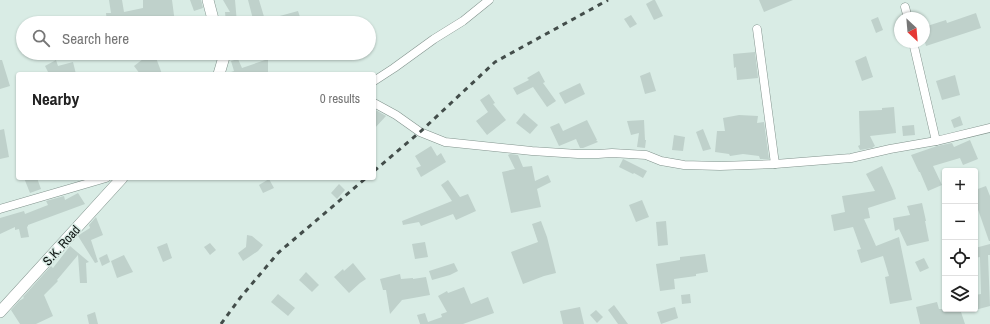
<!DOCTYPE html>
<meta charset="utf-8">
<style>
:root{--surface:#fff;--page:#f6f6f6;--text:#222;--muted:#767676;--line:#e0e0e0}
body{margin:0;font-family:"Archivo Narrow",sans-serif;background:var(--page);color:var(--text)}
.controls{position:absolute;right:12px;bottom:12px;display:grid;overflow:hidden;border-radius:4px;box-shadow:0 1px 3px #0004}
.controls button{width:36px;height:36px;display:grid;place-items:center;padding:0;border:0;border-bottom:1px solid var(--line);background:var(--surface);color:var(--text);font:20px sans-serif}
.compass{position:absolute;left:894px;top:12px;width:36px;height:36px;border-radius:50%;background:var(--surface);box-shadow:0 1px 3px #0004;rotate:154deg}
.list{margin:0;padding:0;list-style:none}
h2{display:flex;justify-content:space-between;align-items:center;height:52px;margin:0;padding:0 16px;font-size:17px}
h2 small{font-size:13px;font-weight:400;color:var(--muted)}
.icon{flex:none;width:22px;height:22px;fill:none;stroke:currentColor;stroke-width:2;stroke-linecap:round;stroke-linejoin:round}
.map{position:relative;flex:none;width:990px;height:324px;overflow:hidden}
.search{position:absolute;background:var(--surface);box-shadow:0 1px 3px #0004;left:16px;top:16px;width:360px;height:44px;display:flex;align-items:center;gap:10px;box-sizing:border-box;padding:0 14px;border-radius:22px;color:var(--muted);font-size:15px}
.panel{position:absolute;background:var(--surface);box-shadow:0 1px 3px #0004;left:16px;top:72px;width:360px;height:108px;border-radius:4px}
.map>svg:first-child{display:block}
.building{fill:#bfd1cb}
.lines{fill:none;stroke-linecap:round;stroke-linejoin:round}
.minor-casing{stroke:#82938d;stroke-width:9}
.secondary-casing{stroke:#82938d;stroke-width:12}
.minor{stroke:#fff;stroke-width:8}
.secondary{stroke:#fff;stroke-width:11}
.rail{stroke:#434d4a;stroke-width:3;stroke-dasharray:5 5;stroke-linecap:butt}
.labels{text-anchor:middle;stroke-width:3;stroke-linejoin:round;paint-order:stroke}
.street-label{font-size:13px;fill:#0c1210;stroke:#d9ece5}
</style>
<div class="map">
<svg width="990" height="324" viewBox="0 0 990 324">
<rect width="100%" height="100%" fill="#d9ece5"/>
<g class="building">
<polygon points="109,0 122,0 124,12 143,8 143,0 172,0 175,23 107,23 106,13 111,13"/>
<polygon points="190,0 201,0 203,8 194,11"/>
<polygon points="223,0 235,0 237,23 226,23 225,12 230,12"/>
<polygon points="248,0 259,0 265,20 298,11 302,23 254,23"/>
<polygon points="653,0 655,0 663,16 654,20 646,4"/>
<polygon points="759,0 793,0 764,12"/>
<polygon points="976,13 981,28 926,46 924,39 924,27 946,20 947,23"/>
<polygon points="631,15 637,24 630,28 624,19"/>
<polygon points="878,17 883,30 876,33 871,20"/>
<polygon points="755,52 758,78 737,80 736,67 734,68 733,54"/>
<polygon points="155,55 162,74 140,74 134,66 143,59"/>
<polygon points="866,56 873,77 862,81 855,61"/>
<polygon points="238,59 242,68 268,59 268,74 228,74 228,73 234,71 231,61"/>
<polygon points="0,60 2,60 10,86 0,89"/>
<polygon points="56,60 58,66 73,62 76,74 49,74 45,66"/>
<polygon points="539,71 545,82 543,83 556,101 547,107 533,87 517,95 513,88 529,80 527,78"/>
<polygon points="650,72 656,91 645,94 640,76"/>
<polygon points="955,75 960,95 942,100 936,81"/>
<polygon points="580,83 585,94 565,104 559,93"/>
<polygon points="489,94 495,103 493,104 506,120 487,135 476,121 488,112 480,100"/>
<polygon points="894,107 896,133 870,136 875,146 872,148 860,150 858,146 860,145 859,111 882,110 882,108"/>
<polygon points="374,109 386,116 374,129"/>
<polygon points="524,113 538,125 530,134 516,123"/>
<polygon points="739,115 758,116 757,123 764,122 769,159 760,159 759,156 743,154 730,156 729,154 715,152 717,131 725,131 723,118"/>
<polygon points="960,116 963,125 954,128 951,120"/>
<polygon points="587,120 597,140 596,140 598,142 583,148 580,148 576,139 559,146 550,127 559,123 563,131"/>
<polygon points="644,120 645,140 646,140 645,148 637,147 639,133 631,135 627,121"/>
<polygon points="914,125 915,135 903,136 902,126"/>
<polygon points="4,129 9,157 0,159 0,130"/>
<polygon points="703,129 711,149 703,151 696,132"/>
<polygon points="674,135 685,137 683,151 672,150"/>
<polygon points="970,140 978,159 963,165 960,158 933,166 942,185 928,191 920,172 919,172 911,155 937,146 952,143 954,147"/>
<polygon points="431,146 437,156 441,153 446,162 421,177 416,168 421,166 415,156"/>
<polygon points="510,154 518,155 523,167 532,166 535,181 548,175 551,182 537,189 541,207 511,213 502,172 515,169 508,155"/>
<polygon points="623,159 647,171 643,178 634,173 633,174 619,167"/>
<polygon points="882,166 893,190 896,199 868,208 870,218 864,219 876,246 899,237 912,300 890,304 885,277 889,276 883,256 861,263 857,250 861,249 853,227 834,231 831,215 845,212 842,196 875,191 866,174"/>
<polygon points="24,178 37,178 41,189 30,193"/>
<polygon points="269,179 274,188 263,193 259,185"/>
<polygon points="448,180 460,197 468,194 476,211 456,220 453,214 421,226 419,222 403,225 402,221 452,201 441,185"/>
<polygon points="339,184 345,190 337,199 331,193"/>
<polygon points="986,186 990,196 990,241 989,241 975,201 975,190"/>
<polygon points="78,193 85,204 28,225 28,226 27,227 29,237 21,238 19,229 15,230 15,227 0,234 0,218 24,211 25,214 48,205 46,201 64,196 65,200"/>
<polygon points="642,200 649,217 636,222 629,205"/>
<polygon points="922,203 926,221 925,221 929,241 907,246 899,229 895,231 893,218 910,215 907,206"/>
<polygon points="96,217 103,235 91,240 98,262 95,263 78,236 82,233 90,228 89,225"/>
<polygon points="541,221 547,237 556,273 544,276 523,284 511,252 538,242 532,224"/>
<polygon points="666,221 668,245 658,246 656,222"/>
<polygon points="247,235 252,236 263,245 258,251 243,261 238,253 246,247"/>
<polygon points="425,242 428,257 415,259 412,244"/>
<polygon points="167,243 172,258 163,262 157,247"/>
<polygon points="210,243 216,250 210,255 204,247"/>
<polygon points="990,244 990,255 988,255 990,306 975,310 975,295 981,294 980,257 975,258 975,248"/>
<polygon points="70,246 89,262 86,263 87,283 80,283 78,255 57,280 58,281 44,295 53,316 36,324 20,324 11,310 19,301 24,298 23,297 51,266 53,268"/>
<polygon points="107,254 110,262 102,266 99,258"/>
<polygon points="705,254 708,272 696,274 696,276 674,279 675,289 660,291 656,264 680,260 680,257"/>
<polygon points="124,255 133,272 117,278 111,261"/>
<polygon points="924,258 929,268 920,272 915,262"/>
<polygon points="353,263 366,279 360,283 349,293 334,277 343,269 344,271"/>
<polygon points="454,263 458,271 450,275 432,280 429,271"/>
<polygon points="306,272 319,285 312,292 299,280"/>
<polygon points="400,274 401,279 413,278 413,279 426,277 430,295 402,300 390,314 386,290 383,290 380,279"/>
<polygon points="464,287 471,304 488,297 494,313 463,324 420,324 417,315 425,313 428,322 442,317 441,314 447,312 438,296 447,291 448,293"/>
<polygon points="278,294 295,308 288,316 271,302"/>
<polygon points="690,294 691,303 682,304 681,295"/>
<polygon points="937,302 939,309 960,309 965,324 920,324 916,307"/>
<polygon points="614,305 628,324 618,324 608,310"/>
<polygon points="580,307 584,324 563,324 560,311"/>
<polygon points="675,307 678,318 661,324 657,312"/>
<polygon points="596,310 603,317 597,323 590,315"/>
<polygon points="95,312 98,324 89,324 87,315"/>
</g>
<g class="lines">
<g class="minor-casing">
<g id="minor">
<polyline points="905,7 908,18"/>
<polyline points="757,29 775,164"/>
<polyline points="913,42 936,141"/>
<polyline points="374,81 394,68 434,39 463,21 489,0"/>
<polyline points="374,103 396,115 420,132 445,142 532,151 578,154 598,154 612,153 646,155 661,161 684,165 720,166 775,164 851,158 890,149 936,141 990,128"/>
<polyline points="0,209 106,178"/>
</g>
</g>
<g class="secondary-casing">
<g id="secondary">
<polyline points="208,0 214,23"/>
<polyline points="219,74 224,57 223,53"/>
<polyline points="0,312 122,178"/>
</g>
</g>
<use href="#minor" class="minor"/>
<use href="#secondary" class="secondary"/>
<g class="rail">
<polyline points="374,171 420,132 495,62 608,0"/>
<polyline points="221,324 240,298 278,253 366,178"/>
</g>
</g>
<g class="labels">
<g class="street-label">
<text transform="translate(61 245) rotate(-48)" y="5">S.K. Road</text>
</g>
</g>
</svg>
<div class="controls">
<button>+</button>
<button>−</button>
<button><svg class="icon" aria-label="locate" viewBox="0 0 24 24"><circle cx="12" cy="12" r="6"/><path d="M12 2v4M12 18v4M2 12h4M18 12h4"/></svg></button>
<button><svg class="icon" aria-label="layers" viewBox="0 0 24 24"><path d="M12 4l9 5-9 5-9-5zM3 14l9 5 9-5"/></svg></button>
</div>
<svg class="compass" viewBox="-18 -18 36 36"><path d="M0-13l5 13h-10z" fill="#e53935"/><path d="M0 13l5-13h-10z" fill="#767676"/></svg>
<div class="search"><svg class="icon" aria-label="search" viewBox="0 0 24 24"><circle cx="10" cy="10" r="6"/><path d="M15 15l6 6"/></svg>Search here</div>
<section class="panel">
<h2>Nearby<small>0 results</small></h2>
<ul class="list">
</ul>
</section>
</div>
